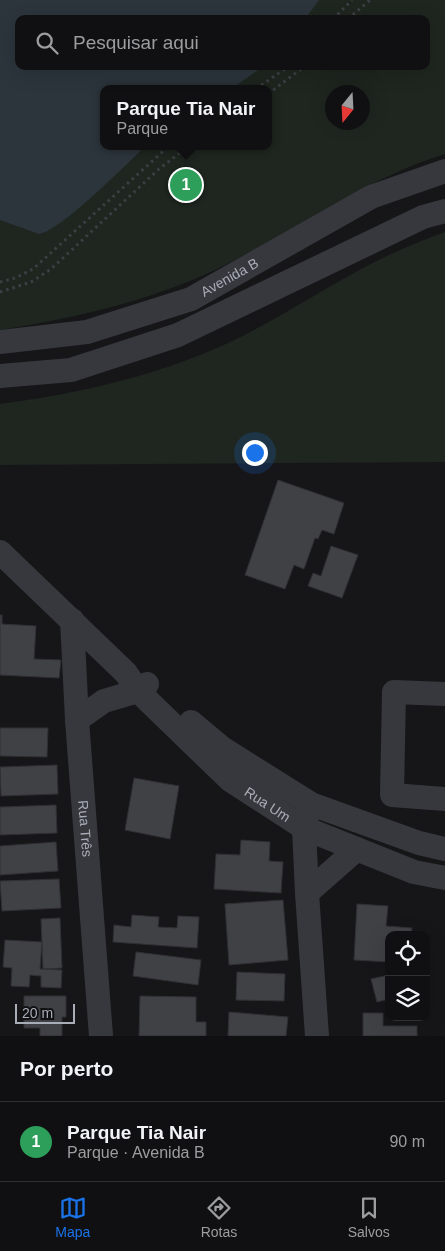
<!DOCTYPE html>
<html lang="pt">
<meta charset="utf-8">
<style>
:root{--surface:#101012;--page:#1e1e20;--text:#f1f3f6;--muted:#9c9d9f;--line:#303032;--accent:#1a73e8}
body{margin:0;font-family:Helvetica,sans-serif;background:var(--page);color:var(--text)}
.controls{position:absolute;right:15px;bottom:15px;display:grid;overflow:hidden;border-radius:10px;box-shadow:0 5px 20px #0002}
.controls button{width:45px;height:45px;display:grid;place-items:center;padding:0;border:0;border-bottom:1px solid var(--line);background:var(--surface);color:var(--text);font:25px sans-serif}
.compass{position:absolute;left:325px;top:85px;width:45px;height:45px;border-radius:50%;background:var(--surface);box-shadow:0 5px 20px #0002;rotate:198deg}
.scale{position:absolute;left:15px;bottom:12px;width:60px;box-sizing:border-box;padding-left:5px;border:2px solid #a8adb8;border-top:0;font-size:14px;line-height:18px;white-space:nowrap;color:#a8adb8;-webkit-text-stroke:4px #111113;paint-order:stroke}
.you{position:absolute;left:254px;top:452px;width:18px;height:18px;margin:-12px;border:4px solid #fff;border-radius:50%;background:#1a73e8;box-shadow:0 0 0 8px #1a73e833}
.badge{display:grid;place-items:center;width:32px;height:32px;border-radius:50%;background:var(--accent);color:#fff;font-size:16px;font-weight:700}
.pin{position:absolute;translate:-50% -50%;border:2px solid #fff;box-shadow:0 1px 5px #0006}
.popup{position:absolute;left:100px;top:85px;width:172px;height:65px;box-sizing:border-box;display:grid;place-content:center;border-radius:10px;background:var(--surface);filter:drop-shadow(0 1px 4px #0005);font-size:16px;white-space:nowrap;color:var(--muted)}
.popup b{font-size:19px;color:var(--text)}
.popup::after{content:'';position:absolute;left:50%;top:100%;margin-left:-10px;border:10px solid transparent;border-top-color:var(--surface)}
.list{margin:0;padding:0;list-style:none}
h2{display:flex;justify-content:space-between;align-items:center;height:65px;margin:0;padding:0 20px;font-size:21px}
h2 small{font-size:16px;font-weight:400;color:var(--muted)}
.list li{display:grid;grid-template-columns:32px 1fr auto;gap:15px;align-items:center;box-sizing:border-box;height:80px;padding:0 20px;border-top:1px solid var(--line)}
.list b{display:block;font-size:19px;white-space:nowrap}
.list p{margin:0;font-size:16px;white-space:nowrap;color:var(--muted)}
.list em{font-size:16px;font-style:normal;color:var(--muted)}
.icon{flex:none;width:28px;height:28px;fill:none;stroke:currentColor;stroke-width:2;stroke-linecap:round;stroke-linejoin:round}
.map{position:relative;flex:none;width:445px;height:1036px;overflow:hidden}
.search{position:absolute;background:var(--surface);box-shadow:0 5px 20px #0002;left:15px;right:15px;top:15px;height:55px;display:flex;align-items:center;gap:12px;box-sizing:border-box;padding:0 18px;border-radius:10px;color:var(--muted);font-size:19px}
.sheet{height:145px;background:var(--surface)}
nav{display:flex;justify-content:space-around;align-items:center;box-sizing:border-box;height:70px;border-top:1px solid var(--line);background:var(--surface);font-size:14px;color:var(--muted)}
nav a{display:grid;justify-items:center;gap:2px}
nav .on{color:var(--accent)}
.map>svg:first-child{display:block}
.green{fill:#1e261f;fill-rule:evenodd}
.water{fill:#2c353c}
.building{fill:#404145;stroke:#303034}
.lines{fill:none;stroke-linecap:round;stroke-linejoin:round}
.path{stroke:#3d3f44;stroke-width:3;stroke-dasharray:2.5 4;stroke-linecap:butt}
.minor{stroke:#37383d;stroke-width:24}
.labels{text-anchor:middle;stroke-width:5;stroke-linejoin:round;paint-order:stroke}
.street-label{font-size:14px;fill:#a8adb8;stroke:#111113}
</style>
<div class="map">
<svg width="445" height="1036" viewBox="0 0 445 1036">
<rect width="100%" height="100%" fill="#161618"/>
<g class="green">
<path d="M 0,0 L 445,0 L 445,154 C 367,178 301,227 229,263 C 157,300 79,317 0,330 ZM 19,19 L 426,19 L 426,66 L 19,66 ZM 104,89 L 268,89 L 268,146 L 104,146 ZM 332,92 L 362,92 L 362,122 L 332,122 Z"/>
<path d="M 445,232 L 445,462 L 0,465 L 0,404 C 77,394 156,376 226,344 C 275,321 318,292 365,267 C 391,253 418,242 445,232 Z"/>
</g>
<path class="water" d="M 0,0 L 319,0 L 305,19 L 19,19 L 19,66 L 264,66 L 231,89 L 104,89 L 104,146 L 146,146 C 127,163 60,232 39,234 L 0,220 Z"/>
<g class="building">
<polygon points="278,480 344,503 334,534 322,530 318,539 315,538 304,569 294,565 285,589 245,575"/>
<polygon points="331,546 358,555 342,598 308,586 313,573 321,576"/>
<polygon points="0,615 2,615 2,624 36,626 34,659 61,660 59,678 0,675"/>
<polygon points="0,728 48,728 47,757 0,756"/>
<polygon points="57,765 58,794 1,796 0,767"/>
<polygon points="134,778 179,786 170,839 125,830"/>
<polygon points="56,805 57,833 0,835 0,807"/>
<polygon points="241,840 270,842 269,861 283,862 281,893 214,889 216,854 240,855"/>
<polygon points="56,842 58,871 0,875 0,846"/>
<polygon points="59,879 61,908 2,911 0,881"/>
<polygon points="283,900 288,960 229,965 225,904"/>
<polygon points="357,904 388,906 386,926 412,928 411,935 389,935 389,962 354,960"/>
<polygon points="132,915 159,917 158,927 177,928 178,916 199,917 197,948 113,942 114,925 131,927"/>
<polygon points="60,918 62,968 43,969 41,919"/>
<polygon points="5,940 42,942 40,969 62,970 61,988 41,987 41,976 30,975 29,987 11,986 12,968 3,967"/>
<polygon points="136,952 201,960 198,985 133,976"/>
<polygon points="237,972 285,974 284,1001 236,1000"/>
<polygon points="389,975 389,999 377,1002 371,979"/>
<polygon points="426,976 429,977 426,1002"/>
<polygon points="24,996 66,996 66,1017 62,1017 62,1036 40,1036 40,1028 24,1028"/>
<polygon points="140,996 196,997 196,1022 206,1022 206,1036 139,1036"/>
<polygon points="229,1012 288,1017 286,1036 228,1036"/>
<polygon points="363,1013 383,1013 383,1026 417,1026 417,1036 363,1036"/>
</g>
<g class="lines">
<g class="path">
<polyline points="333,19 352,0"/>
<polyline points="348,19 370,0"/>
<polyline points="256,89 289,66"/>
<polyline points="268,94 305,66"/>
<polyline points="0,282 15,278 33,269 169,146"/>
<polyline points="0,292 31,282 51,269 159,169 189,146"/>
</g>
<g class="minor">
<path id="s1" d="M 0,342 L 87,332 L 191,299 L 371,197 L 445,171"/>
<polyline points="0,376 71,370 178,335 423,217 445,211"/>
<path id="s2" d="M 0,552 L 126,673 L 138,691 L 230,780 L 304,828 L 414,872 L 445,878"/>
<path id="s3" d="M 72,620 L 77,720 L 101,1036"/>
<polyline points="445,694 394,692 392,795 445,799"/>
<polyline points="77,720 104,701 138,691 147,684"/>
<polyline points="191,722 222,748 311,804 419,843 445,849"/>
<polyline points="308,813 304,828 307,893 317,1036"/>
<polyline points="307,893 357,849"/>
</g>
</g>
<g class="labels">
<g class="street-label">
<text dy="5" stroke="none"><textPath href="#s1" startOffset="241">Avenida B</textPath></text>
<text dy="5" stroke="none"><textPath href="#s2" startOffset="369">Rua Um</textPath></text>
<text dy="5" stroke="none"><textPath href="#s3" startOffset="209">Rua Três</textPath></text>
</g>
</g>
</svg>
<div class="controls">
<button><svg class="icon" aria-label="locate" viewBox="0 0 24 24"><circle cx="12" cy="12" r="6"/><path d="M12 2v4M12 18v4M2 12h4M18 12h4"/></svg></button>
<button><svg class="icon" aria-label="layers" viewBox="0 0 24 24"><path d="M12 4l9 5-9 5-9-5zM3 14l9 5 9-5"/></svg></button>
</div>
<svg class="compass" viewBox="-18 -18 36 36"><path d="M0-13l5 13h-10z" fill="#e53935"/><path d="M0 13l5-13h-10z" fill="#9c9d9f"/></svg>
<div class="scale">20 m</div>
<div class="you"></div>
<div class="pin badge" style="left:186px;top:185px;background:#2e9e5b">1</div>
<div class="popup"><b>Parque Tia Nair</b>Parque</div>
<div class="search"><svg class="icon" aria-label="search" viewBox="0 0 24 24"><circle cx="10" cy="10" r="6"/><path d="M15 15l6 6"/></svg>Pesquisar aqui</div>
</div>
<section class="sheet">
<h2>Por perto<small></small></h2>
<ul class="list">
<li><span class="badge" style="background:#2e9e5b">1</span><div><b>Parque Tia Nair</b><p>Parque · Avenida B</p></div><em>90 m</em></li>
</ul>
</section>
<nav>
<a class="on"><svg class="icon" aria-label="map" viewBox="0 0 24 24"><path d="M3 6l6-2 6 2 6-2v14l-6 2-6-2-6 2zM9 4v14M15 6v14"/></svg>Mapa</a>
<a><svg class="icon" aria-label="directions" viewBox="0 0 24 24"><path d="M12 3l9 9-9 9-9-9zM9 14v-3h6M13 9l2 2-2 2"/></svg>Rotas</a>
<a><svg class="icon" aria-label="saved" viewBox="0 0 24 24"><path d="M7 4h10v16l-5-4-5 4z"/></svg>Salvos</a>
</nav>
